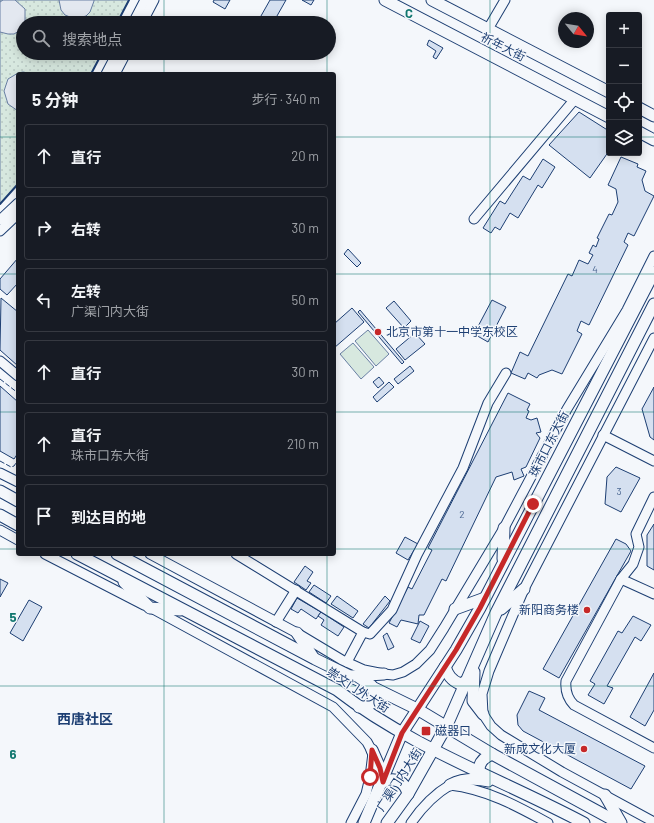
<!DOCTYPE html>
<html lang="zh">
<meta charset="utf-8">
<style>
:root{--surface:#171b24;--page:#20242c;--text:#f1f3f6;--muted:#9ea1a6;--line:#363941}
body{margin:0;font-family:Barlow,"Noto Sans SC",sans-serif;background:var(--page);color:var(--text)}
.controls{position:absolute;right:12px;top:12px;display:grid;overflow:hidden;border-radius:4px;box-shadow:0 2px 10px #0003}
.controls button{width:36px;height:36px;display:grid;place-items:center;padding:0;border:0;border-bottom:1px solid var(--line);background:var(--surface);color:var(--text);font:20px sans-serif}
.compass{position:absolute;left:558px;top:12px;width:36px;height:36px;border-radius:50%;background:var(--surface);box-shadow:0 2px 10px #0003;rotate:120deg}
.stop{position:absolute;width:12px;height:12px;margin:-9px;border:3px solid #c62828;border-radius:50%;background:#fff}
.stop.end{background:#c62828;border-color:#fff;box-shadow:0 1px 4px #0008}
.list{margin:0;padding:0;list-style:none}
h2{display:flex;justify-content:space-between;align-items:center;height:52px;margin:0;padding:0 16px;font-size:17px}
h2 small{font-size:13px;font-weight:400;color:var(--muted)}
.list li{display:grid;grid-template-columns:26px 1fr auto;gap:12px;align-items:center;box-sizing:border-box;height:64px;margin:0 8px 8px;padding:0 8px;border:1px solid var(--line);border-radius:4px}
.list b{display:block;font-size:15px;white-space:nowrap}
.list p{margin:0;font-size:13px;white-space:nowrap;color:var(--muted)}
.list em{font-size:13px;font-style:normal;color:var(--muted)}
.icon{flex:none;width:22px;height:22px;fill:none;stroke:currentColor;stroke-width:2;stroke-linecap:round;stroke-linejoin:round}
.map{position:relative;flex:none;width:654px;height:823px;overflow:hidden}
.search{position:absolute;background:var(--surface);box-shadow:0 2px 10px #0003;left:16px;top:16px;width:320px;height:44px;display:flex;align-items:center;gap:10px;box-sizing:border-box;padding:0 14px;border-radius:22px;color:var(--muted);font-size:15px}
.panel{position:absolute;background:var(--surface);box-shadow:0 2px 10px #0003;left:16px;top:72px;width:320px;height:484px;border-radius:4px}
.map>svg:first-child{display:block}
.park{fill:url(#park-dots);stroke:#687fa3}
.garden{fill:#d7e8df;stroke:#687fa3}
.parking{fill:#e3e8f0;stroke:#687fa3}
.building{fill:#d5e0f0;stroke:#1d3f73}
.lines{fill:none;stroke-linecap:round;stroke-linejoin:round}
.minor-casing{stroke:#1d3f73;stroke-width:11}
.major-casing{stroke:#1d3f73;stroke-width:13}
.minor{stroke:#f4f7fb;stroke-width:9}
.major{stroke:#f4f7fb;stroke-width:11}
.fence{stroke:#1d3f73;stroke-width:1;stroke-dasharray:5 2;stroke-linecap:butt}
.wall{stroke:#1d3f73;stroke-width:2}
.route{stroke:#c62828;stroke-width:5}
.grid{fill:none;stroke:#0f766e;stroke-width:1;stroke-opacity:0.55}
.poi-dot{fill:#c62828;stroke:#f4f7fb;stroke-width:1.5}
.labels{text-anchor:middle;stroke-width:3;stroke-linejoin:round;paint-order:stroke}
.number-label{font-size:10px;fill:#4b6792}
.street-label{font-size:12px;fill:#1d3f73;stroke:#f4f7fb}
.poi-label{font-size:12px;fill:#1d3f73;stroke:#f4f7fb;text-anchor:start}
.quarter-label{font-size:14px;font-weight:bold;fill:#1d3f73;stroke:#f4f7fb}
.grid-label{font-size:13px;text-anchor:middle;font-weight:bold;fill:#0f766e;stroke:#f4f7fb;stroke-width:3;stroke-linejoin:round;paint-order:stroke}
</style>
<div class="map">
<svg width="654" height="823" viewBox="0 0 654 823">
<defs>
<pattern id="park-dots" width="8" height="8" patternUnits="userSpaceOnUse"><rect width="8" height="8" fill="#d7e8df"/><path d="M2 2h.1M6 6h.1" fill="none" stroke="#b8c8c3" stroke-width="1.8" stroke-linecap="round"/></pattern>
</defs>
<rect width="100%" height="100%" fill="#f4f7fb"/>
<polygon class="park" points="0,0 129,0 117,23 23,23 23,53 102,53 91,74 18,74 18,184 0,204"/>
<g class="garden">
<polygon points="368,330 389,354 376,366 355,341"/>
<polygon points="353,343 374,367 361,379 340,354"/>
</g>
<g class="parking">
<polygon points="3,0 15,0 25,9 25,23 23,23 23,27 19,31 14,34 8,34 0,32 0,2"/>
<polygon points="59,0 94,0 94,1 90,12 86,16 75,19 65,15 61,10"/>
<polygon points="23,72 33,74 18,74 18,111 8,104 4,91 8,79 18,73"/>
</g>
<g class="building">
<polygon points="214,0 230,0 225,9 213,2"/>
<polygon points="270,0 286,0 273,23 257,23"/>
<polygon points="302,0 314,0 311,5"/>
<polygon points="429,40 443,48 436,59 433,57 436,51 427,45"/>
<polygon points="579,112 609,131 609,151 590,178 549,145"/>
<polygon points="621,157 638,164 637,167 646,171 642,180 645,191 654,196 634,236 628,233 624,242 628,245 589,325 581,321 577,331 582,334 562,374 552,370 539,375 537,378 528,373 525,379 511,373 520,352 528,356 568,274 572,276 579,260 588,264 593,255 589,253 593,245 596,247 599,239 597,238 609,214 612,215 618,202 616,189 608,185"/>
<polygon points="543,159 555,167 542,188 538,185 518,218 510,213 500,230 495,227 491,233 483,228 500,201 505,204 523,176 530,180"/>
<polygon points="348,249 361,263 357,267 344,254"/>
<polygon points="18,258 18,283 7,295 0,289 0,279"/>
<polygon points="1,298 18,312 18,366 0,350"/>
<polygon points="492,300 506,307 488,342 474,334"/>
<polygon points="394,301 411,321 404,328 386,308"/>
<polygon points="352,308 364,322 334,348 334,324"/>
<polygon points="360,310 404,362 402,364 358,312"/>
<polygon points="415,333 425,344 405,360 396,349"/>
<polygon points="410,366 414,371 398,384 394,379"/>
<polygon points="379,377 384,383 378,388 373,382"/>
<polygon points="389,382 394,387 377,402 373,397"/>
<polygon points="0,386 18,402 18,453 14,459 0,451"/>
<polygon points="654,387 654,440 650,437 642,409"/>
<polygon points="508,393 530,404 527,410 529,411 526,418 531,420 537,418 541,432 536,433 540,438 526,467 521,469 524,476 514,480 512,472 496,477 446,581 442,579 424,615 419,615 418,624 401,620 397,627 389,623 408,587 412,589 432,550 428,548"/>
<polygon points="616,467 640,478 621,512 605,504 607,477"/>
<polygon points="654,524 654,570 647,566 647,535"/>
<polygon points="405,537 418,544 408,560 396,553"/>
<polygon points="616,539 626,544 631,551 559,678 543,669"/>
<polygon points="305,566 313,572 307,581 311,583 306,590 294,582"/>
<polygon points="0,579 8,583 0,597"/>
<polygon points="314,585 331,596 326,603 309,592"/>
<polygon points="337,596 358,611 353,618 331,604"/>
<polygon points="385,596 390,601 369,628 363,624"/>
<polygon points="297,598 321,612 316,619 301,609 298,613 291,609"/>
<polygon points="29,600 42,607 23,641 10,633"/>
<polygon points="321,612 344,627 338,636 321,625 324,620 318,616"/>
<polygon points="633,616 651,625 641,641 635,637 607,686 613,688 604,704 588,695 595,684 590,681 618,631 622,633"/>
<polygon points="420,621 429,626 420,643 411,639"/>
<polygon points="387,633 394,647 388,650 383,636"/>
<polygon points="654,673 654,710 645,726 630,717"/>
<polygon points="529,691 545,698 539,710 645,766 631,789 523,731 518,725 517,715"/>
</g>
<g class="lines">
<g class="minor-casing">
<g id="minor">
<polyline points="133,23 145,0"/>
<polyline points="142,23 154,0"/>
<polyline points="488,29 505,0"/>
<polyline points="106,74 117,53"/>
<polyline points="115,74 126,53"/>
<polyline points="474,219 575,99"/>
<polyline points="0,220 18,203"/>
<polyline points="0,231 18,214"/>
<polyline points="654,338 524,589 489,671 482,694 483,714 491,726 501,735 562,772 654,822"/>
<polyline points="0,361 18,376"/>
<polyline points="603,435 654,461"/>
<polyline points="0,473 18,482"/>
<path d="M 654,497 L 636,534 L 639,547 L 633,564 L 621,579 L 566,681 C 565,691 567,698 574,705 L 654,748"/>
<polyline points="0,530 18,540"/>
<polyline points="45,554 144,605"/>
<polyline points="150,554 297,633 342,660 364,670 384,674 393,675 403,672 416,664 430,650 444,628 504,528 567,409 627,310 654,256"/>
<polyline points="236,554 363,632 347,662"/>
<polyline points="621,579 654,594"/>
<polyline points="155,610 333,707 367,742 373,753 370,777 366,794 351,823"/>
<polyline points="276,622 296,590"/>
<polyline points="363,632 370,634 392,610 417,555 463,468 488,403 506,373"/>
<path d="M 411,823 C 422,807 433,795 450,785 C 486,789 517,806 548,823"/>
</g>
</g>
<g class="major-casing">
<g id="major">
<polyline points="385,0 609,117"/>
<polyline points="432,0 609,92"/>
<polyline points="639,108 654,116"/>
<polyline points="639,132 654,140"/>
<polyline points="0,491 18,501"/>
<polyline points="0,515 18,525"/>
<path d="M 77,554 L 337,690 C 412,748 501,779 584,823"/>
<polyline points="117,554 315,659 417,709 492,754 619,823"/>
<polyline points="503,559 504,528"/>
<polyline points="124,582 150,608 180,610"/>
<polyline points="455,609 485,598"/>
<polyline points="501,609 524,589"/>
<polyline points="297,633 313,657"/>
<path d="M 445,667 C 448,675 451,680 460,684 L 467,681"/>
<polyline points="474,672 473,701 483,714"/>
<polyline points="352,676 384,674"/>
<polyline points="359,707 366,707 373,702 374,692 371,685"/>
<path d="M 372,750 L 380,768 L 383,782 C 395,777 405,781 408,794"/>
<path d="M 479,773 C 478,763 483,758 492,754"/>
<path d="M 450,785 C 462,779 475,778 488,781"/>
<polyline points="605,795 621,823"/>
<polyline points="364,823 402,733 456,650 480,608 654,272"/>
<polyline points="387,823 408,794 447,725 496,613 654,304"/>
</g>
</g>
<use href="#minor" class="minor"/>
<use href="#major" class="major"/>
<g class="fence">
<polyline points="0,379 18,393"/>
<polyline points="0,461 11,467 14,466 18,460"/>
</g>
<g class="wall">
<polyline points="117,23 129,0"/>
<polyline points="91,74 102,53"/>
<polyline points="0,204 18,184"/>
</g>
</g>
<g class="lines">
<polyline class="route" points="370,777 372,750 380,768 383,782 402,733 456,650 480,608 533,504"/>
</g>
<path class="grid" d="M 164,0 L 164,23M 327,0 L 327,23M 490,0 L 490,823M 164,53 L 164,74M 327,53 L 327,74M 0,137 L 18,137M 334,137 L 609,137M 639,137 L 654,137M 0,274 L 18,274M 334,274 L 654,274M 0,412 L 18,412M 334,412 L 654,412M 0,549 L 18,549M 334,549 L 654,549M 164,554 L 164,823M 327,554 L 327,823M 0,686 L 654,686"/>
<g class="poi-dot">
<circle cx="378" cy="332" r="4"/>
<circle cx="587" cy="610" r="4"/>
<rect x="421" y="726" width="10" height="10" rx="2"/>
<circle cx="584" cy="749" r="4"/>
</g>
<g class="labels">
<g class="number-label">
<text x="595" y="273">4</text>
<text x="619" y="495">3</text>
<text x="462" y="518">2</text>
</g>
<g class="street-label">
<text transform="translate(503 47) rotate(27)" y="4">祈年大街</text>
<text transform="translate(549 444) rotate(-63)" y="4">珠市口东大街</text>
<text transform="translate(358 690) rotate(33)" y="4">崇文门外大街</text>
<text transform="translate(399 780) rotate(-57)" y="4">广渠门内大街</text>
</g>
<g class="poi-label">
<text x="386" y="336">北京市第十一中学东校区</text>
<text x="579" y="614" text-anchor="end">新阳商务楼</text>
<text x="435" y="735">磁器口</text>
<text x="576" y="753" text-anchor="end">新成文化大厦</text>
</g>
<g class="quarter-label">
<text x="85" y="724">西唐社区</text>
</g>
</g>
<g class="grid-label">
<text x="409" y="18">C</text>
<text x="13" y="622">5</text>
<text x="13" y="759">6</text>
</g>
</svg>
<div class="controls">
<button>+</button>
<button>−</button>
<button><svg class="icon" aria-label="locate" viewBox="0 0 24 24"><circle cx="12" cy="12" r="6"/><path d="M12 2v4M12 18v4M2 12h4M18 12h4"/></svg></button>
<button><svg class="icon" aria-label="layers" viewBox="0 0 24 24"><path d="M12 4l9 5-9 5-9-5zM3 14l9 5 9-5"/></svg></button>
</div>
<svg class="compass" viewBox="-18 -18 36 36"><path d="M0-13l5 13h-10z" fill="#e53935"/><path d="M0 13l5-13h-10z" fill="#9ea1a6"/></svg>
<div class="stop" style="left:370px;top:777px"></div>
<div class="stop end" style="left:533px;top:504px"></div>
<div class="search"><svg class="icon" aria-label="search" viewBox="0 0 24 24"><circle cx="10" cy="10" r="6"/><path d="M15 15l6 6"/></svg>搜索地点</div>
<section class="panel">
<h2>5 分钟<small>步行 · 340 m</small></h2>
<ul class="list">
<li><svg class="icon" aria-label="ahead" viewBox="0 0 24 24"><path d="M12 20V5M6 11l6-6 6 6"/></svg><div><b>直行</b></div><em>20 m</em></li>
<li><svg class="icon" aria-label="right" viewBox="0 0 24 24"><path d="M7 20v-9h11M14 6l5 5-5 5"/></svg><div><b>右转</b></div><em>30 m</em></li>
<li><svg class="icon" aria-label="left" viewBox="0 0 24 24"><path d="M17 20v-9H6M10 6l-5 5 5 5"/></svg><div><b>左转</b><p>广渠门内大街</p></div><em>50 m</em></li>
<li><svg class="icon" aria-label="ahead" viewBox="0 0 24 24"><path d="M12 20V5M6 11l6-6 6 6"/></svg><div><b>直行</b></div><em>30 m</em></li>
<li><svg class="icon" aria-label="ahead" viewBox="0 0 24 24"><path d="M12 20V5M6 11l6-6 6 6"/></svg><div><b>直行</b><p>珠市口东大街</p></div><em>210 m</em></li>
<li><svg class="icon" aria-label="arrive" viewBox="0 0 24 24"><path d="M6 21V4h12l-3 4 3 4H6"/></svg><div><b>到达目的地</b></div></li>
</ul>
</section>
</div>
